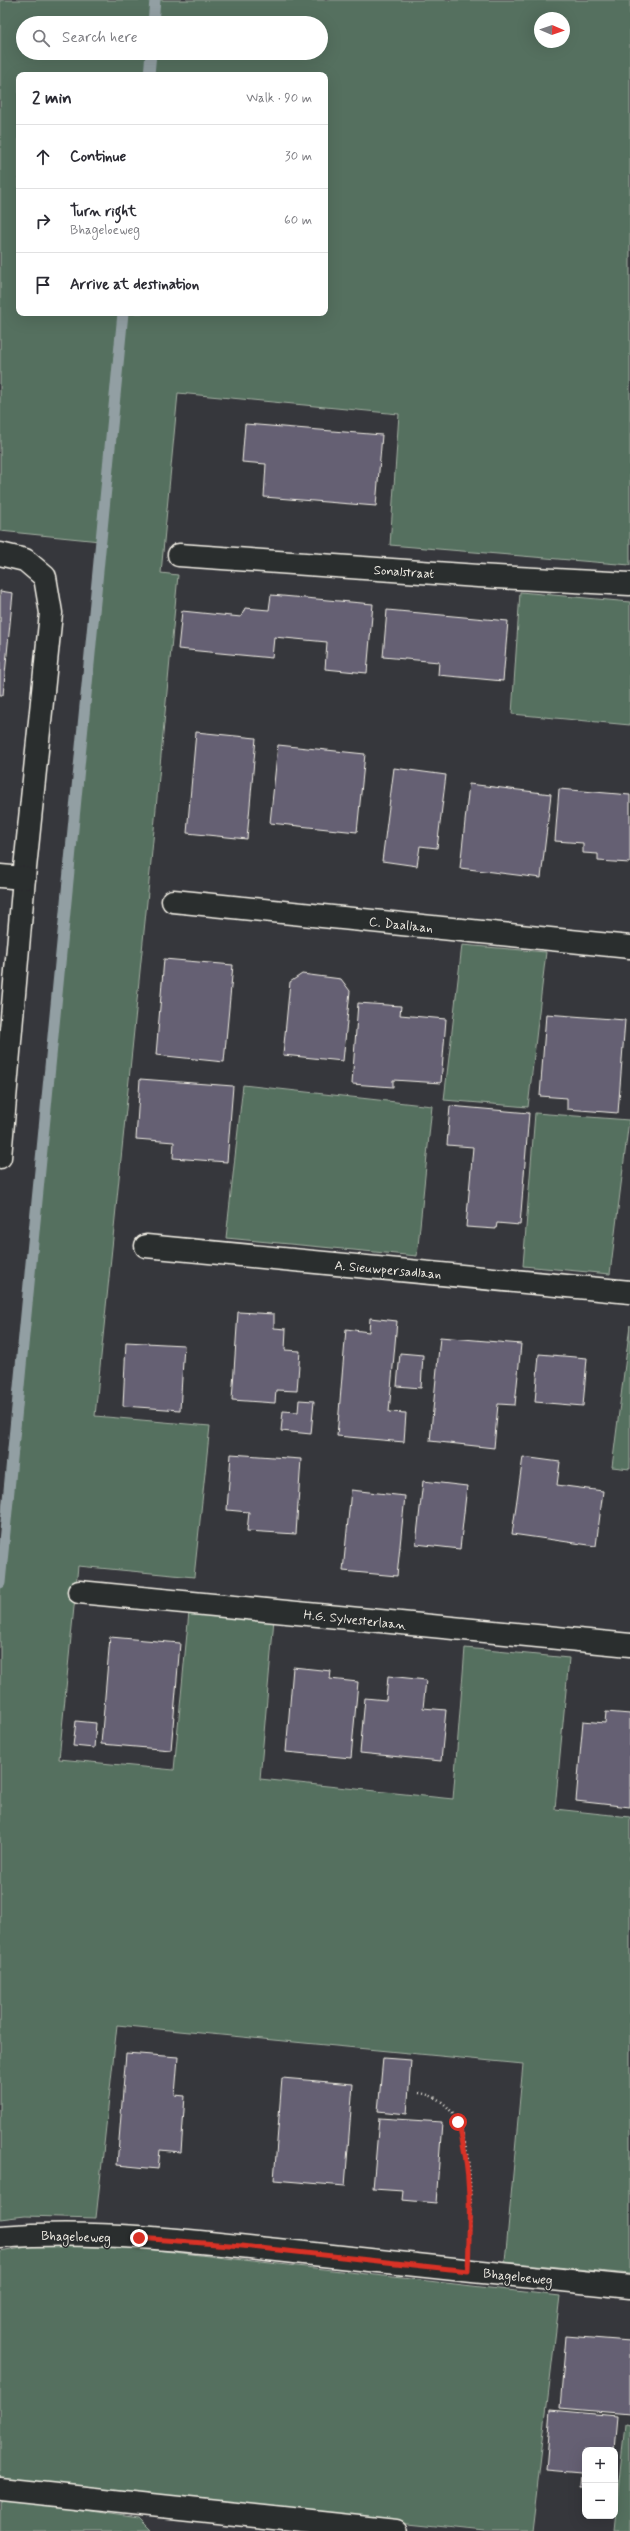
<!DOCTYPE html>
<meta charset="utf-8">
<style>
:root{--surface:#fff;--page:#f2f2f3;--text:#2b2b33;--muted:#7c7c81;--line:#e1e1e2}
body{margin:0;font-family:Mynerve,sans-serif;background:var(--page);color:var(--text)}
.controls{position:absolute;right:12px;bottom:12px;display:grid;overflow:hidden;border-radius:8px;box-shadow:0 4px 16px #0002}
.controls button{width:36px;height:36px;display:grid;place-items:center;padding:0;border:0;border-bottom:1px solid var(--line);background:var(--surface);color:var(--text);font:20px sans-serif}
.compass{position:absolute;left:534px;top:12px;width:36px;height:36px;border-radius:50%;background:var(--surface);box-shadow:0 4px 16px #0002;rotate:92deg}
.stop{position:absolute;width:12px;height:12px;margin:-9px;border:3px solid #d93025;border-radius:50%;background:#fff}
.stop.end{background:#d93025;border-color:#fff;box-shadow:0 1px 4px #0008}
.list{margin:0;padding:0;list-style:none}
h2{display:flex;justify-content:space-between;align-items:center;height:52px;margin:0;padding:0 16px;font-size:17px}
h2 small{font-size:13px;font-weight:400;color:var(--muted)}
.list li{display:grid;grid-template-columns:26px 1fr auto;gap:12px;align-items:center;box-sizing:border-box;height:64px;padding:0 16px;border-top:1px solid var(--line)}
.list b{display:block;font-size:15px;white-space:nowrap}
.list p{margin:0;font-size:13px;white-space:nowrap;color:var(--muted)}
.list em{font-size:13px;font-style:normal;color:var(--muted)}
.icon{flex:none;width:22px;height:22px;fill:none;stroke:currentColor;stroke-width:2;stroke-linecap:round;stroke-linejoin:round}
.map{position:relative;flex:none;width:630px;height:2531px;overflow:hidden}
.search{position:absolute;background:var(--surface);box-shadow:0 4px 16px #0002;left:16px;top:16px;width:312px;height:44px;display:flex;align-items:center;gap:10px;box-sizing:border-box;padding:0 14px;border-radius:22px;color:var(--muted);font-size:15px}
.panel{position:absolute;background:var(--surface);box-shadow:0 4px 16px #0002;left:16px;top:72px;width:312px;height:244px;border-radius:8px}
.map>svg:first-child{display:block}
.green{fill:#546f5e;stroke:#a4b0a3;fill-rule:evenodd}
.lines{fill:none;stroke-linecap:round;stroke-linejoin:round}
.stream{stroke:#929fa3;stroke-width:11}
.building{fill:#656173;stroke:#f4f1e8}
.minor-casing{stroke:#f4f1e8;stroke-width:25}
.path{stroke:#f4f1e8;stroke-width:2.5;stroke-dasharray:1 3;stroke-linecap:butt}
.minor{stroke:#2a2d2e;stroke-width:22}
.route{stroke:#d93025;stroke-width:5}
.labels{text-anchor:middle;stroke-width:3;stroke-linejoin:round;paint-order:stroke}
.street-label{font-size:13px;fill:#f4f1e8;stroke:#2a2d2e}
</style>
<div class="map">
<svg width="630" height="2531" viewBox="0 0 630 2531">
<rect width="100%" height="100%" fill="#36373c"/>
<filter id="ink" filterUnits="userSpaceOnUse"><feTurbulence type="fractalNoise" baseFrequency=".025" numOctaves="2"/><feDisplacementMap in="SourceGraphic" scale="8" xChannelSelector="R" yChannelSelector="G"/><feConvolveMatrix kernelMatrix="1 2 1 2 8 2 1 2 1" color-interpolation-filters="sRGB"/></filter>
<g filter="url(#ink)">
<g class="green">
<path d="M 0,0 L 630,0 L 630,565 L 390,545 L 399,414 L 178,393 L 161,573 L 178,575 L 150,872 L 95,1416 L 210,1426 L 194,1577 L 78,1566 L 59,1759 L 174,1770 L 189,1612 L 274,1619 L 260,1779 L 453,1799 L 465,1648 L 569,1658 L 555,1809 L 630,1817 L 630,2274 L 505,2262 L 523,2064 L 117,2025 L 96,2218 L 25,2216 L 0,2219 L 0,1543 L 4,1543 L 100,541 L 0,531 ZM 540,18 L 564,18 L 564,42 L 540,42 ZM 23,23 L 321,23 L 321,53 L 23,53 ZM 19,75 L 325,75 L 325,313 L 19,313 Z"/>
<polygon points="520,592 630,602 630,725 512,714"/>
<polygon points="462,945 546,952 528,1107 444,1100"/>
<polygon points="243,1085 432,1106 417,1256 226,1238"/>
<polygon points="535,1113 629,1120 610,1274 523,1266"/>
<polygon points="630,1325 630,1469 612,1467"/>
<polygon points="38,2245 138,2248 560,2296 532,2531 483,2531 4,2481 0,2478 0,2252"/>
<polygon points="625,2424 630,2425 630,2531 614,2531"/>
<polygon points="0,2498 139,2518 152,2531 0,2531"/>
</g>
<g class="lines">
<g class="stream">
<polyline points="153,23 155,0"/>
<polyline points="149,75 151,53"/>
<polyline points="0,1583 123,313"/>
</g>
</g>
<g class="building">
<polygon points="245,424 382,435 376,506 264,497 266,464 242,462"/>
<polygon points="0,591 13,593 3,695 0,695"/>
<polygon points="271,595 373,604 367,673 325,669 327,642 274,637 272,658 178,649 182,611 241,617 245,608 269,610"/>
<polygon points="387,610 508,621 503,681 438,675 439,662 383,657"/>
<polygon points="196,732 256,738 247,839 187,833"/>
<polygon points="278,745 365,754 357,832 270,823"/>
<polygon points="394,768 446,775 437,848 420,846 417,866 382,861"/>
<polygon points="469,784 551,794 541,878 460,868"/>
<polygon points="559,789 630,795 630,863 598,861 598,854 583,853 583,843 555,841"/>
<polygon points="164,959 233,965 224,1062 156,1055"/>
<polygon points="302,974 341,979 350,991 343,1061 283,1055 290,982"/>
<polygon points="358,1003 401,1006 400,1015 446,1019 441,1083 393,1080 393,1087 352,1084"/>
<polygon points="546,1014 625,1020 618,1113 567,1109 567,1098 540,1096"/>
<polygon points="140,1079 233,1086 227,1162 173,1158 174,1142 136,1139"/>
<polygon points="450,1106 529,1113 520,1225 497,1223 496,1229 466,1227 473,1147 447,1145"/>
<polygon points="238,1312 274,1314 274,1328 286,1329 285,1350 300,1351 297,1391 276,1390 275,1403 232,1400"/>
<polygon points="370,1318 397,1321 389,1412 406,1413 404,1442 337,1436 346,1329 369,1332"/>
<polygon points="440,1337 521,1344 515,1405 498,1404 494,1448 430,1441"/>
<polygon points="126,1342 184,1345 180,1410 123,1406"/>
<polygon points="400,1353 423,1355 421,1388 397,1386"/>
<polygon points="539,1354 587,1358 583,1406 535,1402"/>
<polygon points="299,1400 314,1401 311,1434 281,1431 283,1411 298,1412"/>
<polygon points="231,1454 301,1459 296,1534 247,1531 249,1512 227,1510"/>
<polygon points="523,1457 560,1462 557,1485 603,1491 596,1546 512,1534"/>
<polygon points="423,1481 467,1486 460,1549 416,1544"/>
<polygon points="351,1490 405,1496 397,1576 343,1571"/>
<polygon points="110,1637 180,1643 171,1750 101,1744"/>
<polygon points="293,1667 331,1671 330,1679 358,1682 351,1758 286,1752"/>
<polygon points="388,1676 426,1680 423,1708 446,1710 441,1761 360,1753 365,1698 386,1700"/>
<polygon points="606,1712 630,1714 630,1807 576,1801 583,1721 605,1723"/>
<polygon points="76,1721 96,1723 94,1748 73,1746"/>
<polygon points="126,2053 178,2057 175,2095 185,2096 181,2152 160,2150 158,2169 117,2165"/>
<polygon points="383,2058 411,2060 407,2114 378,2111"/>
<polygon points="282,2078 353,2084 345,2186 274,2180"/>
<polygon points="379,2118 442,2122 436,2203 402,2200 403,2191 373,2189"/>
<polygon points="566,2336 630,2341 630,2414 560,2408"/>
<polygon points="551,2410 617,2416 614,2450 585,2450 585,2485 580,2485 581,2473 546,2470"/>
</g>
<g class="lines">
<g class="minor-casing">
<g id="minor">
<polyline points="0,554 25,560 45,577 51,613 24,878 0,1157"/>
<polyline points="179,555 478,576 630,584"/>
<polyline points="0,876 24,878"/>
<polyline points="173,901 630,947"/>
<polyline points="146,1246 630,1292"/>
<polyline points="79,1592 630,1645"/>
<path d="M 0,2237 C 101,2229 204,2242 304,2253 C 413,2265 521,2276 630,2287"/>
<polyline points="0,2489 396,2531"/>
</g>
</g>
<path class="path" d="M 419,2093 C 478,2100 471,2196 469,2240"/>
<use href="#minor" class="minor"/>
</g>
</g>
<g class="lines" filter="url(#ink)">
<path class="route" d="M 139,2238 L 242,2246 L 468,2271 C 470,2220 472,2171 458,2122"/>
</g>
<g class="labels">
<g class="street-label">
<text transform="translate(404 571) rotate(4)" y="5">Sonalstraat</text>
<text transform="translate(401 924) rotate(6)" y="5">C. Daallaan</text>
<text transform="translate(388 1269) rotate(5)" y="5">A. Sieuwpersadlaan</text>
<text transform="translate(355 1619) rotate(6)" y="5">H.G. Sylvesterlaan</text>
<text transform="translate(76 2236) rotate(2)" y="5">Bhageloeweg</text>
<text transform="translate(518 2276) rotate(6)" y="5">Bhageloeweg</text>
</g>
</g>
</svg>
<div class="controls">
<button>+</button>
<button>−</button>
</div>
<svg class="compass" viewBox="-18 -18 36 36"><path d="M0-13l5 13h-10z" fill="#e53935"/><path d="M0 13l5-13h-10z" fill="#7c7c81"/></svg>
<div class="stop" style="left:458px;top:2122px"></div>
<div class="stop end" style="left:139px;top:2238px"></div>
<div class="search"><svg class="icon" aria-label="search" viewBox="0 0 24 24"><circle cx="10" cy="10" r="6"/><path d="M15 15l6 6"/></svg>Search here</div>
<section class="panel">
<h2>2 min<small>Walk · 90 m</small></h2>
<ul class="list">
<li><svg class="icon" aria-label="ahead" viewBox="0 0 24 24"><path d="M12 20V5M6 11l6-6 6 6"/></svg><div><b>Continue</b></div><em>30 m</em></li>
<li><svg class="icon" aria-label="right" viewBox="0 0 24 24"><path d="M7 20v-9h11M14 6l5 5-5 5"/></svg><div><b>Turn right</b><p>Bhageloeweg</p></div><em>60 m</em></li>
<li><svg class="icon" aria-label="arrive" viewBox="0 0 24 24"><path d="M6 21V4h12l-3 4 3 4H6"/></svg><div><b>Arrive at destination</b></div></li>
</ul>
</section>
</div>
